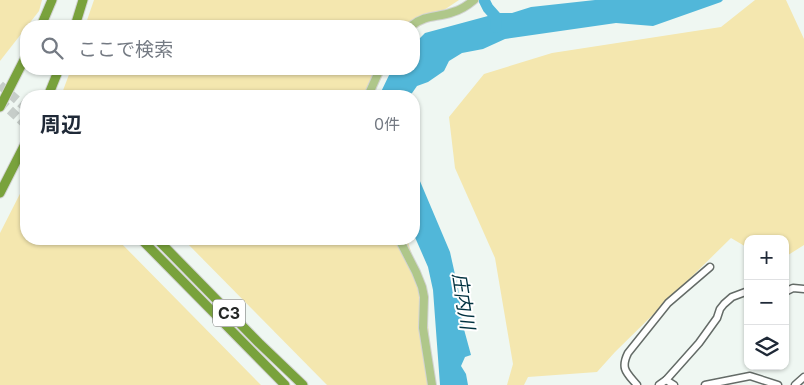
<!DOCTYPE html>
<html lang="ja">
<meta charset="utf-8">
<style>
:root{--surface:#fff;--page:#f2f2f3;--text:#1f2937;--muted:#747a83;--line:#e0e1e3}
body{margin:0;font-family:Inter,"Noto Sans JP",sans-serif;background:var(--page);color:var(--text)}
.controls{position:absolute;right:15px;bottom:15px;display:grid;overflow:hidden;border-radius:10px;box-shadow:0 1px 4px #0004}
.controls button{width:45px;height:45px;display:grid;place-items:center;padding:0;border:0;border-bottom:1px solid var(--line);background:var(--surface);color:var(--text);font:25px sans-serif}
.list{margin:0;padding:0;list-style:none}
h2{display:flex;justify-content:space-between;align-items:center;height:65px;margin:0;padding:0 20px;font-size:21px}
h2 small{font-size:16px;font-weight:400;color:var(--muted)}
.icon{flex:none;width:28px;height:28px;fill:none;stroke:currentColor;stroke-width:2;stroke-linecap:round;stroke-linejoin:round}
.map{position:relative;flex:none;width:804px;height:385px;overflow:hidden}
.search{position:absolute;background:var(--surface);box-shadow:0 1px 4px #0004;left:20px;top:20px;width:400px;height:55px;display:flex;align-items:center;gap:12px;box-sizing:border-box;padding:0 18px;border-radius:20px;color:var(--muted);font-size:19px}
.panel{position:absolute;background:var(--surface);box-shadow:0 1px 4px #0004;left:20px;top:90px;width:400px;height:155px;border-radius:20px}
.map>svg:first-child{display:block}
.green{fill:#f4e7af}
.water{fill:#51b7d9}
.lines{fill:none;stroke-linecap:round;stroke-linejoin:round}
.river{stroke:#51b7d9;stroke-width:11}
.highway-tunnel{stroke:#c6cdc9;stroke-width:9;stroke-dasharray:9 4.5;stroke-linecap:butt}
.minor-casing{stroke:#646b67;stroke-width:9}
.major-casing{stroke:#d3d4d3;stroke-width:10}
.highway-casing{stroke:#d3d4d3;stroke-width:11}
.minor{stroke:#fff;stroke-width:6}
.major{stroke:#afc78a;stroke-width:8}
.highway{stroke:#79a23c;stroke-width:9}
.rail-casing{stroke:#8c918e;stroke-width:4}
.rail{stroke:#fff;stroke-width:2;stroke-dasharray:5.5;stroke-linecap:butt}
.labels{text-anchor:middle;stroke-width:4;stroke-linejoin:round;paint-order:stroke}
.shield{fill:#fff;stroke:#666866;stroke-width:1}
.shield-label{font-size:16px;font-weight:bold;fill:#242725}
.water-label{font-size:19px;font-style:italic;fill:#013240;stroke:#fff}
</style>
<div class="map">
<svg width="804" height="385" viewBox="0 0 804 385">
<rect width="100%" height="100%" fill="#eff7f2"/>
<g class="green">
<polygon points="0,0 42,0 39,11 0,61"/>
<polygon points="94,0 459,0 414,30 414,26 85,26"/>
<polygon points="755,0 786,0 804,39 804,245 785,257 785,239 748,239 748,248 731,238 615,352 597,372 528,377 524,385 507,385 513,364 495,258 455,168 449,117 484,74 552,53 721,27"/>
<polygon points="71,69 386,69 372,96 61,96"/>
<polygon points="26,182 26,239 117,239 261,385 0,385 0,233"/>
<polygon points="183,239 407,239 426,298 433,385 327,385"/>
</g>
<g class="water">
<polygon points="595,0 723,0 721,2 653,26 616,23 505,39 483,49 462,53 449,61 444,71 428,82 417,86 410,96 379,96 392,69 414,69 414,44 425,33 499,13 512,13 531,7"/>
<polygon points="414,167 450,252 458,288 462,322 471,355 465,357 461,366 466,374 468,385 440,385 433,290 428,267 414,235"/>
</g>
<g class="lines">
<polyline class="river" points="484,0 488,8 496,17 496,27"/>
<g class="highway-tunnel">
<polyline points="0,85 26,108"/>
<polyline points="0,101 26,125"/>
</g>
<g class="minor-casing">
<g id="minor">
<polyline points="785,292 793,288 804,289"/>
<polyline points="666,380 674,385"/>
<path d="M 637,385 C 627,373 620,369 628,353 L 668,303 L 710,267"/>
<polyline points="659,385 666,380 699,343 717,318 720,309 724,304 732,297 748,291"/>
<polyline points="705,385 750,376 778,385"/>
<polyline points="795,385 804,377"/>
</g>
</g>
<g class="major-casing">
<g id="major">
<path d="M 411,26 C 426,14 437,18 453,12 C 461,10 468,5 474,0"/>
<polyline points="368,96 380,69"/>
<polyline points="399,239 416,272 422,287 424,297 423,328 432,385"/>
</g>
</g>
<g class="highway-casing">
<g id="highway">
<polyline points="41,26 52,0"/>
<polyline points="75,26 83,0"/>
<polyline points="48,96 59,69"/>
<polyline points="0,107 26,56"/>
<polyline points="0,193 26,142"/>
<polyline points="141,239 285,385"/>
<polyline points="157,239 259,343 303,385"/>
</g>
</g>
<use href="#minor" class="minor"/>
<use href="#major" class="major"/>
<use href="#highway" class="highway"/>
<g class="rail-casing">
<polyline id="rail" points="352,96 353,92"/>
</g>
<use href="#rail" class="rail"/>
</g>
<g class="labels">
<rect class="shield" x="213" y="299.5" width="32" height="27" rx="4"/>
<g class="shield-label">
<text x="229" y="319">C3</text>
</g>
<g class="water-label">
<text transform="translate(464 301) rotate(81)" y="7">庄内川</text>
</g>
</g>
</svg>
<div class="controls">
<button>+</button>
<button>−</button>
<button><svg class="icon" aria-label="layers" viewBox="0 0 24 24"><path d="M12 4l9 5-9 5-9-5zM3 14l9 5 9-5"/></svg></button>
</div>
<div class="search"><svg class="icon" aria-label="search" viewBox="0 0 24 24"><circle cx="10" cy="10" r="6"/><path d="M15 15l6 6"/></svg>ここで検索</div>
<section class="panel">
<h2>周辺<small>0件</small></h2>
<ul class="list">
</ul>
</section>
</div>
